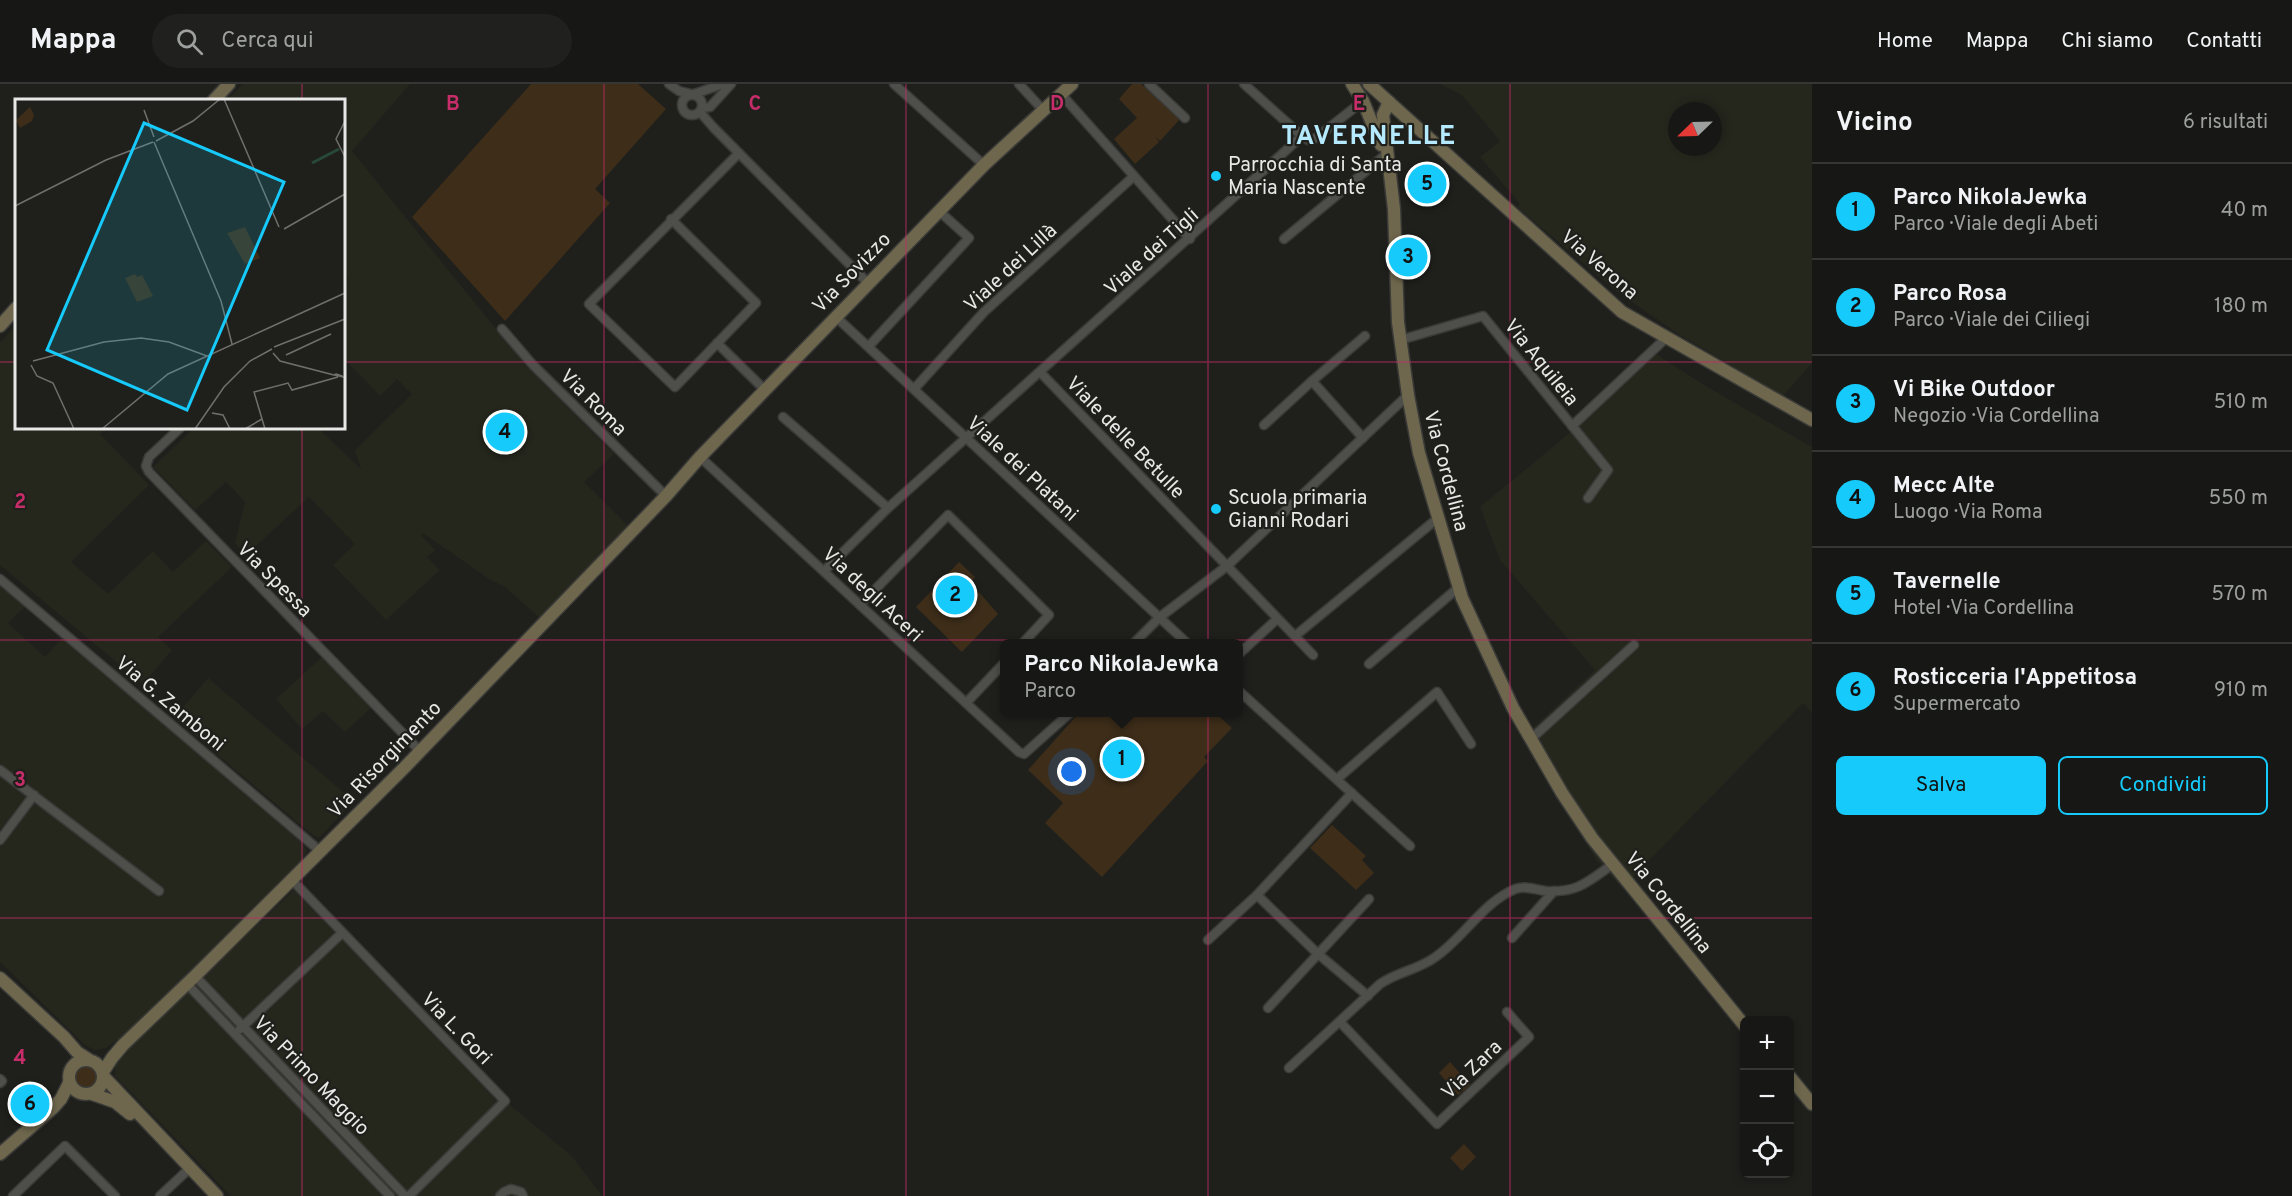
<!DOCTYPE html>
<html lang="it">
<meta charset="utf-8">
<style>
:root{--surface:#171815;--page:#20211e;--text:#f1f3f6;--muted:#9ea0a0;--line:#363734;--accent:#16cafb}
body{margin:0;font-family:Overpass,sans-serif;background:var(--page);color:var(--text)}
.controls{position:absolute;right:18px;bottom:18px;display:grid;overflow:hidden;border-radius:9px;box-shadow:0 3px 9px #0003}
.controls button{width:54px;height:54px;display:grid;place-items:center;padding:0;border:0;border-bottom:2px solid var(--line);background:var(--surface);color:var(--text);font:30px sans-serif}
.compass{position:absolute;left:1668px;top:18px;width:54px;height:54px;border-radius:50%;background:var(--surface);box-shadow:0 3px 9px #0003;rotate:247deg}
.you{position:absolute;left:1072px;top:688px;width:21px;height:21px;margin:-15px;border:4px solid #fff;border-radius:50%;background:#1a73e8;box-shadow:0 0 0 9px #1a73e833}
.badge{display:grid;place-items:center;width:39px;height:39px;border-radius:50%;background:var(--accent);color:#111;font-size:20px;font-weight:700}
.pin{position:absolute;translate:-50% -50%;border:3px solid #fff;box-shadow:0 2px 6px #0006}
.popup{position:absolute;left:1000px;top:555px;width:243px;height:78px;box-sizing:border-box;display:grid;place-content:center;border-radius:9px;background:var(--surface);filter:drop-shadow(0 2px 4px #0005);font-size:20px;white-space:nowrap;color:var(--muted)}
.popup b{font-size:22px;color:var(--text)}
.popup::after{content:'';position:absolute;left:50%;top:100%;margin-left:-12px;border:12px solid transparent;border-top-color:var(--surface)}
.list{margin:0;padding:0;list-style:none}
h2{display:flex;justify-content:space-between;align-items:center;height:78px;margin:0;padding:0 24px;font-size:26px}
h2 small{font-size:20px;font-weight:400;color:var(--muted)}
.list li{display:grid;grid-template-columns:39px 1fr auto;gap:18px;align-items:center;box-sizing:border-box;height:96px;padding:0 24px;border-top:2px solid var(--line)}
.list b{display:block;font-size:22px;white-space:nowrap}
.list p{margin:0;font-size:20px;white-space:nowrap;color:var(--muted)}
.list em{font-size:20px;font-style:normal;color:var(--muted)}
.actions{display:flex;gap:12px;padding:18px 24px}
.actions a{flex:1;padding:14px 0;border:2px solid var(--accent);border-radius:9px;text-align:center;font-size:21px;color:var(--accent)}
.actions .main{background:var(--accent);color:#111}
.icon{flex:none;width:33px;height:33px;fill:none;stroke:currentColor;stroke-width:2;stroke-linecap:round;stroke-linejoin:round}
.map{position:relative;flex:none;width:1812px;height:1112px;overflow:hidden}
header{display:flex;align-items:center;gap:36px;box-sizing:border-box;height:84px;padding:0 30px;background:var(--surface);border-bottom:2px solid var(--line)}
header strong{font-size:28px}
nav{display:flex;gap:33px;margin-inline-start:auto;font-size:21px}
.search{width:420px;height:54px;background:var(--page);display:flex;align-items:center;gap:15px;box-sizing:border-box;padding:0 21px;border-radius:33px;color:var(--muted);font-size:22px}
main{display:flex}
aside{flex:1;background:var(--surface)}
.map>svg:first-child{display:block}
.built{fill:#25271d;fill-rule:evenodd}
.green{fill:#3d2d19}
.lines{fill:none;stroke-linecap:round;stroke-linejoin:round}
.street-casing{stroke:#3a3b38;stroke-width:11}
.secondary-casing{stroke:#3a3b38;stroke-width:15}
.street{stroke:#4e4e4a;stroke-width:8}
.secondary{stroke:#6e674d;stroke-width:12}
.grid{fill:none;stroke:#c62d69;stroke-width:1.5;stroke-opacity:0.55}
.poi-dot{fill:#16cafb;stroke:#1f201c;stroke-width:2}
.labels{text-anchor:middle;stroke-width:4.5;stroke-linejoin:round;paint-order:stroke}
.poi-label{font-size:20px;fill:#e8e8e6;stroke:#1f201c;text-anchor:start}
.street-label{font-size:20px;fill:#e8e8e6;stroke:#1f201c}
.district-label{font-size:26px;font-weight:bold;letter-spacing:1.5px;fill:#b5e9fd;stroke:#1f201c}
.inset-river{fill:none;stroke:#284937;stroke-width:3}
.inset-road{fill:none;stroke:#6f706d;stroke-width:1.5}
.view{fill:#16cafb;fill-opacity:0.15;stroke:#16cafb;stroke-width:3}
.inset-edge{fill:none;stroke:#e8e8e6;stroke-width:3}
.grid-label{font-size:20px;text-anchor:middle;font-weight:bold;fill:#c62d69;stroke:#1f201c;stroke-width:4.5;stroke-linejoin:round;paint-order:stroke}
</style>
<header>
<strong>Mappa</strong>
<div class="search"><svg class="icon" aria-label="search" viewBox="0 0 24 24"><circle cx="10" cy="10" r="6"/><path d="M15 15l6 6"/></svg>Cerca qui</div>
<nav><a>Home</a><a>Mappa</a><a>Chi siamo</a><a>Contatti</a></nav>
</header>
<main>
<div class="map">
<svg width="1812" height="1112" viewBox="0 0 1812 1112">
<rect width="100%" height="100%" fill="#1f201c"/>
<g class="built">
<polygon points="243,0 410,0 352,67 526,282 614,370 584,398 629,443 542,536 505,503 489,495 423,449 421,451 435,466 427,473 440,486 386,536 333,481 355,460 309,413 246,471 235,459 245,418 226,398 195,426 153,383 194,344 318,344 361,385 355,366 412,310 397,295 380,312 344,275 344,199 348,195 344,190 344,16 227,16"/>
<path d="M 1440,0 L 1812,0 L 1812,279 L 1783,312 L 1680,251 L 1616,207 L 1517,123 L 1520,120 L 1480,73 L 1500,57 L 1462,11 ZM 1677,27 L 1713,27 L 1713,63 L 1677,63 Z"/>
<polygon points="16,241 16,344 107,344 100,350 149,401 71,478 108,510 153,467 173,488 206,457 232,483 158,553 172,566 143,600 0,481 0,259"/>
<polygon points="1656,270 1704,301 1812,363 1812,629 1803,619 1622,804 1597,777 1522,654 1595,586 1500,476 1480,423 1578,342"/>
<polygon points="0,501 26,522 8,539 45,573 63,553 301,758 307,766 303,775 224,856 126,949 106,964 95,966 86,962 0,878"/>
<polygon points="322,573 371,624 345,648 323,627 302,645 276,615"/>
<polygon points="208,594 354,717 320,753 316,753 303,743 174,634"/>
<polygon points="294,806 498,1018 401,1112 231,1112 115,992 115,976"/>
<polygon points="505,1017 572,1072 602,1112 408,1112"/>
</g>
<g class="green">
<polygon points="531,0 638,0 666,25 595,105 610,119 505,237 412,133"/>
<polygon points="1132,0 1141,0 1180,35 1160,57 1155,52 1159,58 1135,80 1114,55 1137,34 1119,15"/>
<polygon points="959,478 975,493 971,499 998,530 962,568 916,523"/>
<polygon points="1079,629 1215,629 1232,644 1204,673 1208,677 1102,793 1045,739 1063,719 1028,686"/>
<polygon points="1332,741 1366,772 1362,776 1374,789 1356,806 1310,764"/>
<polygon points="1450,978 1470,1001 1458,1011 1439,989"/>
<circle cx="86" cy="992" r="13"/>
<polygon points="1464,1060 1476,1073 1462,1087 1450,1074"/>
</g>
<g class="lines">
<g class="street-casing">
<g id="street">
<polyline points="669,0 679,7 691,10"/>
<polyline points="894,0 984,81"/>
<polyline points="1019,0 1043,26"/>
<polyline points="1149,0 1185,34"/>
<polyline points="1244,0 1302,52"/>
<polyline points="694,10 723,0"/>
<polyline points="1061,10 1190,155"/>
<circle cx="692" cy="21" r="10"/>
<polyline points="702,24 710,23 731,0"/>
<polyline points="700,28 713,43 868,199"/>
<polyline points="671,135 756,219 675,303 589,220 739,69"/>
<polyline points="1284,155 1384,72"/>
<polyline points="836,233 1188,560"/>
<polyline points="502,245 533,281 666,412"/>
<polyline points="1400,256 1483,232 1608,386 1588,414"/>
<polyline points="717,259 765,306"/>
<polyline points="869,262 969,154 939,127"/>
<polyline points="1040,288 1313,571"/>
<polyline points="915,304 984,228 1134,92"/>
<polyline points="783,333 888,424"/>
<polyline points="1264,341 1312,297"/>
<polyline points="1572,342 1666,254"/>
<polyline points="180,344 149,373 146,382 149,388 419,666"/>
<polyline points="1363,354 1312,297 1365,252"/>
<polyline points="700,373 1019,668 1024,670 1071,628"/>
<polyline points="824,487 888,424 1302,52 1308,56 1316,54 1363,17"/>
<polyline points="0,495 320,767"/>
<polyline points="860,521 948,431 1049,531 1022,560"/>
<polyline points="1295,552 1438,434"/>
<polyline points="1133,560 1160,533 1227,482 1408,311"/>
<polyline points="1239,570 1277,535"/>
<polyline points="1369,580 1459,503"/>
<polyline points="1239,607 1410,762"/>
<polyline points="966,619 1005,578"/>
<polyline points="1531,655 1634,561"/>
<polyline points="0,686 159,807"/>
<polyline points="1337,695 1437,608 1471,660"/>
<polyline points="0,756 34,711"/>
<polyline points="292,796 505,1017 409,1112"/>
<polyline points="1257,811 1317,869 1368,912"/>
<polyline points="1512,854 1554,807"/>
<polyline points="1208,856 1257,811 1352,709"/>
<polyline points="195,892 405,1112"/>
<polyline points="187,900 390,1112"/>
<polyline points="1268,924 1369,815"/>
<polyline points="1340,938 1437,1040 1529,953 1507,928"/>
<polyline points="240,945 342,849"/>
<path d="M 1289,984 L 1380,900 C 1397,888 1417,886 1434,874 C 1463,855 1482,819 1515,805 C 1526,801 1535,806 1546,807 C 1578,809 1589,797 1613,780"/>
<polyline points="0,995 2,997 0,999"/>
<polyline points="13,1112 65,1062 115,1112"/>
<polyline points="160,1112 190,1084"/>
<polyline points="500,1112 504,1108 511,1105 521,1108 523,1112"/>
</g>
</g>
<g class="secondary-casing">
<g id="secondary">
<polyline points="1352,0 1363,17 1381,61"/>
<polyline points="1369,0 1622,228 1812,336"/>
<polyline points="214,16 229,0"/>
<polyline points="1389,18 1383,31 1394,125 1398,238 1408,311 1419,369 1462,514 1513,624 1562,709 1592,754 1744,941"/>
<polyline points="0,242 16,224"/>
<polyline points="0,894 64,953 77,968 88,975"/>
<circle cx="86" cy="993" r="17"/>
<polyline points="103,988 112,974 123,961 195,892 404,684 666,412 700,373 984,81 1072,0"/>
<polyline points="104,993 217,1112"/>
<polyline points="1790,993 1812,1020"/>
<polyline points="92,1010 115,1018 130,1030"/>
<polyline points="0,1070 53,1024 61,1015 69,999"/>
</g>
</g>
<use href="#street" class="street"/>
<use href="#secondary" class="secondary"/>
</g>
<path class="grid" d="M 302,0 L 302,16M 604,0 L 604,1112M 906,0 L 906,1112M 1208,0 L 1208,1112M 1510,0 L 1510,1112M 0,278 L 16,278M 344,278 L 1812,278M 302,344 L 302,1112M 0,556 L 1812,556M 0,834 L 1812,834"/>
<g class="poi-dot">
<circle cx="1216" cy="92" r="6"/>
<circle cx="1216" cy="425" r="6"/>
</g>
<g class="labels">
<g class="poi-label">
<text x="1228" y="87">Parrocchia di Santa<tspan x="1228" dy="23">Maria Nascente</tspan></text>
<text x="1228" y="420">Scuola primaria<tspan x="1228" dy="23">Gianni Rodari</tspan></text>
</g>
<g class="street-label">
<text transform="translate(1151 167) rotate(-42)" y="7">Viale dei Tigli</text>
<text transform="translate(1600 180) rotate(41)" y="7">Via Verona</text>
<text transform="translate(1010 183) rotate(-43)" y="7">Viale dei Lillà</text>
<text transform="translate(851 188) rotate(-46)" y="7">Via Sovizzo</text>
<text transform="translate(1542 278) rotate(51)" y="7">Via Aquileia</text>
<text transform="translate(594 318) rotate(45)" y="7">Via Roma</text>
<text transform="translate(1126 353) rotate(46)" y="7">Viale delle Betulle</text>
<text transform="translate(1023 384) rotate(43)" y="7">Viale dei Platani</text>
<text transform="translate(1447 387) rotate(75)" y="7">Via Cordellina</text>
<text transform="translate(275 495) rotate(45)" y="7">Via Spessa</text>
<text transform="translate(873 510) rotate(43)" y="7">Via degli Aceri</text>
<text transform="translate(171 619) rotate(40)" y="7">Via G. Zamboni</text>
<text transform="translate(384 675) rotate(-46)" y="7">Via Risorgimento</text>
<text transform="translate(1669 818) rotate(51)" y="7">Via Cordellina</text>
<text transform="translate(457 944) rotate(46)" y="7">Via L. Gori</text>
<text transform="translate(1471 985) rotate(-44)" y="7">Via Zara</text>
<text transform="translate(312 991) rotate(46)" y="7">Via Primo Maggio</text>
</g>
<g class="district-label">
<text x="1369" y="60">TAVERNELLE</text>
</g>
</g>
<g transform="translate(15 15)">
<rect width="330" height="330" fill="#1f201c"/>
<path d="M 15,8 L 19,16 L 17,22 L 5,29 L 1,21 ZM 230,128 L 245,159 L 230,165 L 212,134 ZM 120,175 L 122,178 L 127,176 L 138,197 L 122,203 L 110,179 Z" fill="#3d2d19"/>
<path class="inset-river" d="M 297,64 L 324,50"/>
<path class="inset-road" d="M 209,0 L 264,128M 129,11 L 139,38M 330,22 L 321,40 L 330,58M 141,42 L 178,22 L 205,0M 139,43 L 206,202 L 217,245M 0,107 L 91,61 L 138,43M 269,130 L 330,95M 259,248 L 330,220M 258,254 L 265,262 L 319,276M 271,256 L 316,235M 18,262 L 89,243 L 126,239 L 154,243 L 192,257M 16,266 L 22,277 L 38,284 L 59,330M 321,275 L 327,277 L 328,278 L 319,276 ZM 197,314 L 208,316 L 215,330M 87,330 L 153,275 L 330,194M 180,330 L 209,288 L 235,262 L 257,250M 230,330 L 247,320M 250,330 L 239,293 L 273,284 L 277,291 L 323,278"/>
<path class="view" d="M 129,24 L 269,83 L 172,311 L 32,251 Z"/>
<rect width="330" height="330" class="inset-edge"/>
</g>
<g class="grid-label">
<text x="453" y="26">B</text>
<text x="755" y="26">C</text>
<text x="1057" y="26">D</text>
<text x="1359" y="26">E</text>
<text x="20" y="424">2</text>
<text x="20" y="702">3</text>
<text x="20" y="980">4</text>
</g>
</svg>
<div class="controls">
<button>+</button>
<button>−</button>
<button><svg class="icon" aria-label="locate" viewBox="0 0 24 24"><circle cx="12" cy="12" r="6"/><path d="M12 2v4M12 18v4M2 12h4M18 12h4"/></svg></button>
</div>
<svg class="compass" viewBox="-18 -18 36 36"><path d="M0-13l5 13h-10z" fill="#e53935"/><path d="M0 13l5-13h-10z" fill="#9ea0a0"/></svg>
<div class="you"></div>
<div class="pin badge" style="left:1122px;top:675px">1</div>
<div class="popup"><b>Parco NikolaJewka</b>Parco</div>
<div class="pin badge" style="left:955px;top:511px">2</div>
<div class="pin badge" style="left:1408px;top:173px">3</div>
<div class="pin badge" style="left:505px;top:348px">4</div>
<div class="pin badge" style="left:1427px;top:100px">5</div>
<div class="pin badge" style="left:30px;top:1020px">6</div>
</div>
<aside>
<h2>Vicino<small>6 risultati</small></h2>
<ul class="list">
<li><span class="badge">1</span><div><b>Parco NikolaJewka</b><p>Parco · Viale degli Abeti</p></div><em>40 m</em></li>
<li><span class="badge">2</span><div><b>Parco Rosa</b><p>Parco · Viale dei Ciliegi</p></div><em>180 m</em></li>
<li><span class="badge">3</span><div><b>Vi Bike Outdoor</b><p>Negozio · Via Cordellina</p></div><em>510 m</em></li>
<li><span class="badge">4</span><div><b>Mecc Alte</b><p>Luogo · Via Roma</p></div><em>550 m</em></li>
<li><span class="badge">5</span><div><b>Tavernelle</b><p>Hotel · Via Cordellina</p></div><em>570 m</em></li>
<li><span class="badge">6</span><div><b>Rosticceria l'Appetitosa</b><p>Supermercato</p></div><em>910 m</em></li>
</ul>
<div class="actions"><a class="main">Salva</a><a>Condividi</a></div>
</aside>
</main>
